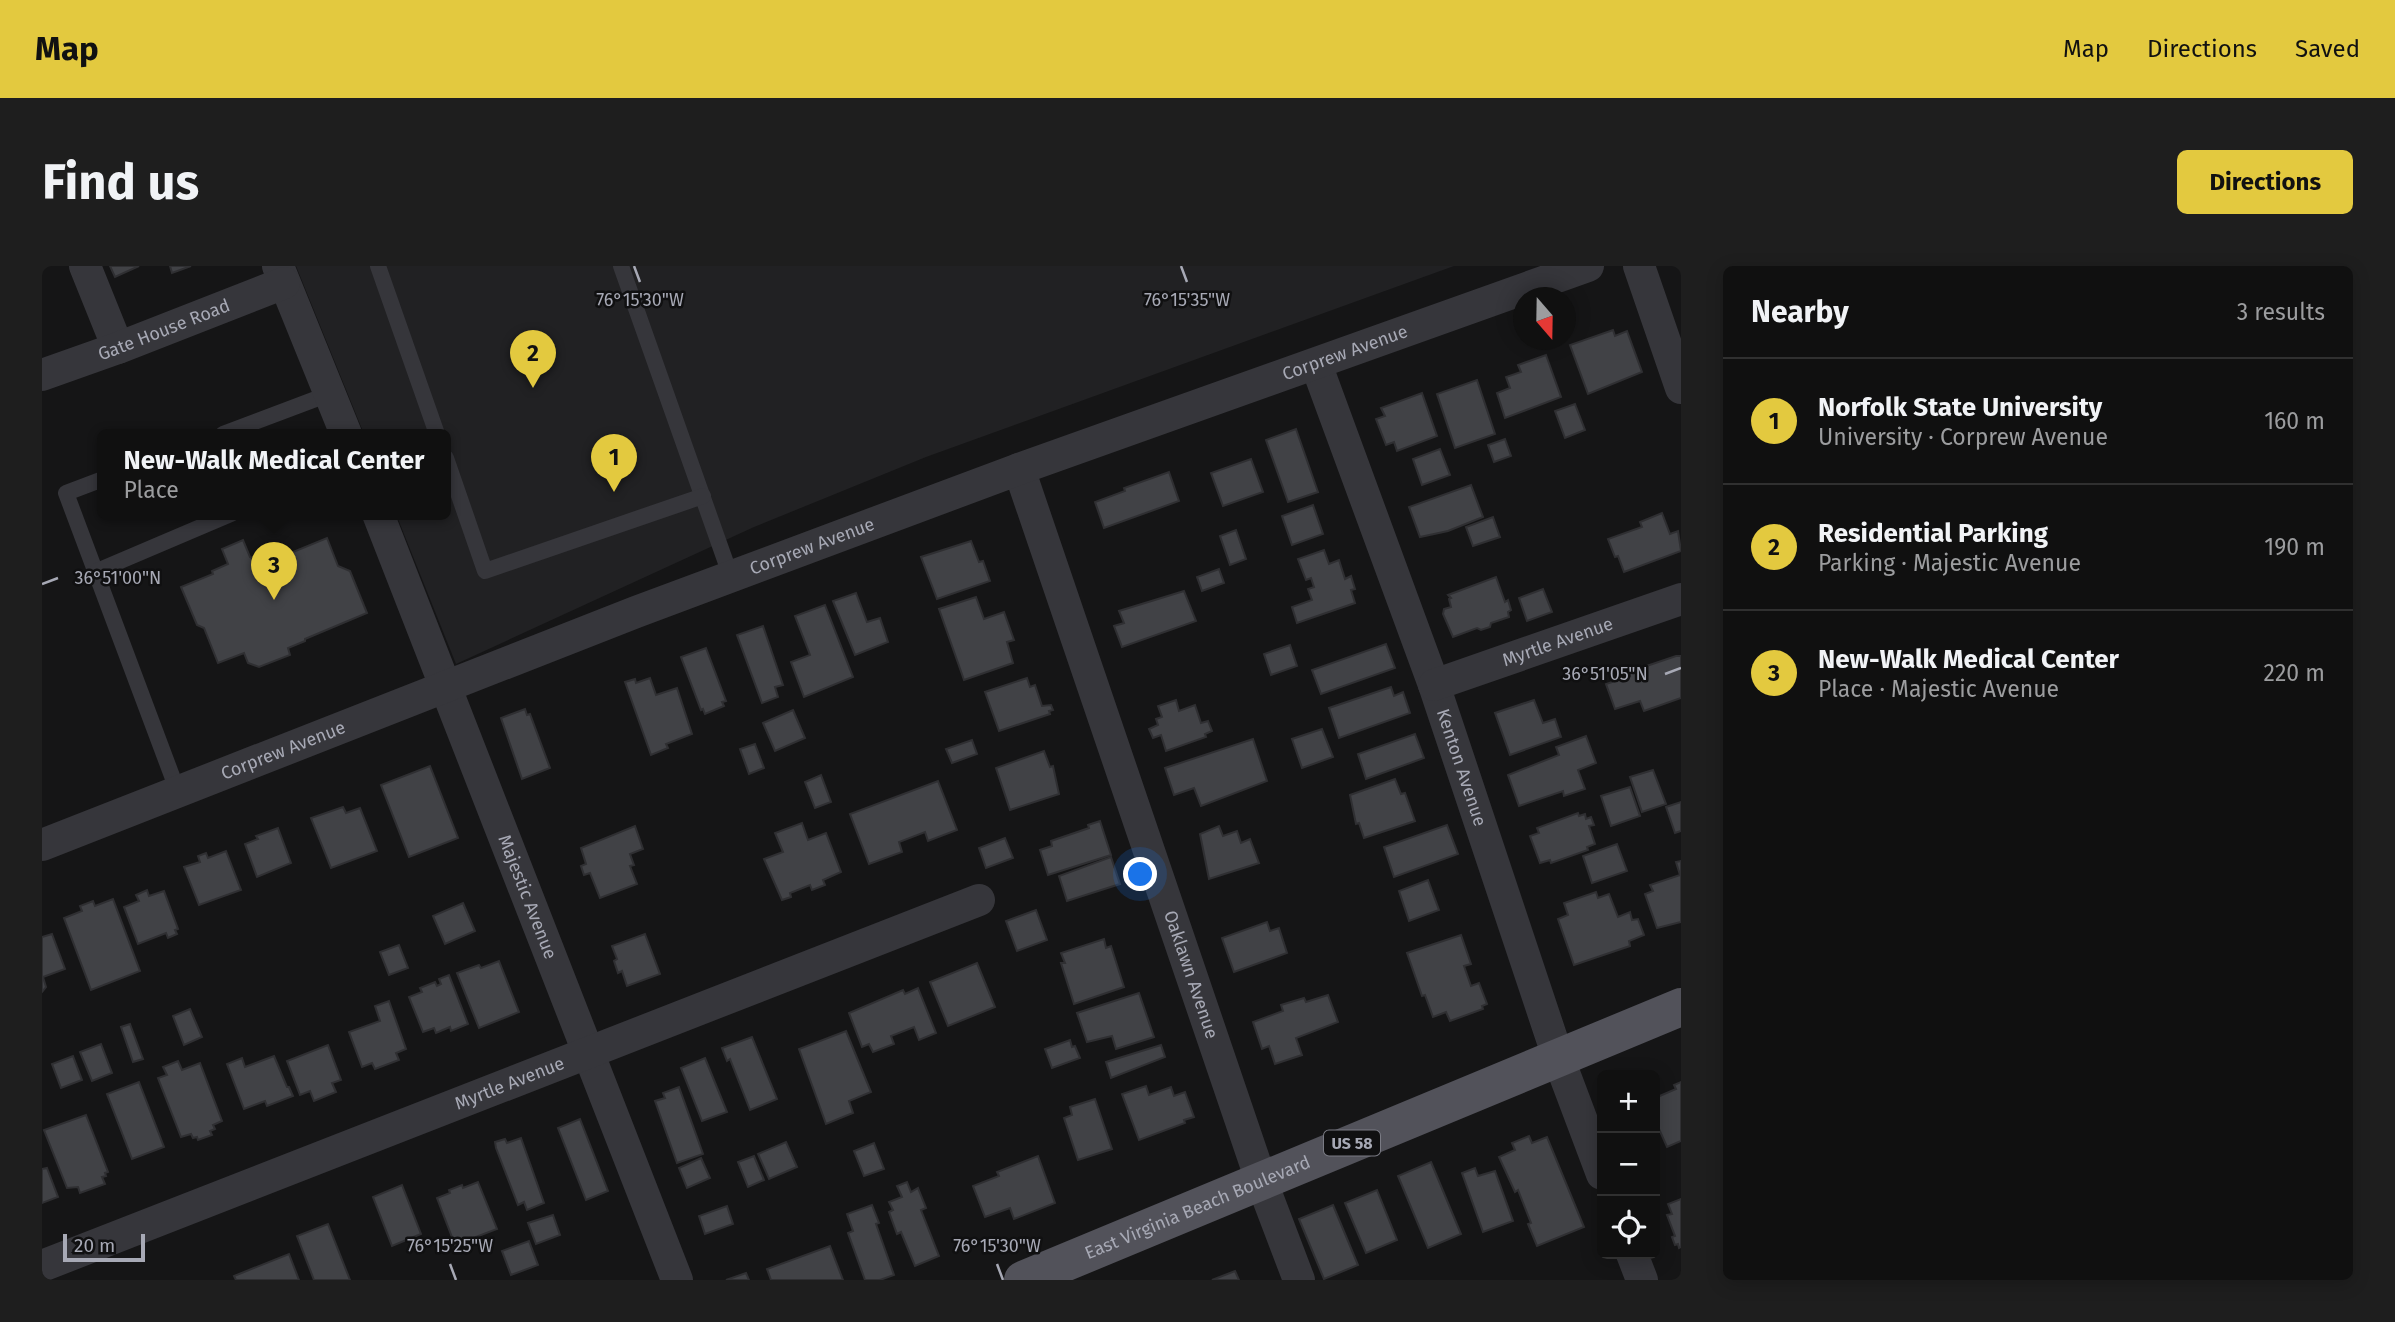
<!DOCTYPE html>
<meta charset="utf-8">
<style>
:root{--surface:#101010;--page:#1e1e1e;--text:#f1f3f6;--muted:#9c9d9f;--line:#303030;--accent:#e3c93f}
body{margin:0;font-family:"Fira Sans",sans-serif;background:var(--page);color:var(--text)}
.controls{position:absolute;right:21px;bottom:21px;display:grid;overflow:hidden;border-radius:10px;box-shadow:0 4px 18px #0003}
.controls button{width:63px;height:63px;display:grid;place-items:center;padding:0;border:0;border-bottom:2px solid var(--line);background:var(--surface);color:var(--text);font:35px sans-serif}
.compass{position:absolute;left:1471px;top:21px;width:63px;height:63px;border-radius:50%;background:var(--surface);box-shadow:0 4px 18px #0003;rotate:160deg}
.scale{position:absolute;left:21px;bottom:18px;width:82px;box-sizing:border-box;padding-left:7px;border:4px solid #a7a9b5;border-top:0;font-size:19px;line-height:24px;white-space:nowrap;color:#a7a9b5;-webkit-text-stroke:5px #101011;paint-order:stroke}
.you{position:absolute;left:1099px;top:609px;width:24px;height:24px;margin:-18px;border:5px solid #fff;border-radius:50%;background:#1a73e8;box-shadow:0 0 0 10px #1a73e833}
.badge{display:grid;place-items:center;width:46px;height:46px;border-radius:50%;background:var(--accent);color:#111;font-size:23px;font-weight:700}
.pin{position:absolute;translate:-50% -58px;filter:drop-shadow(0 2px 4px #0008)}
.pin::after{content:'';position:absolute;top:37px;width:24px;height:21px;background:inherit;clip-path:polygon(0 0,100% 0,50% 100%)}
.popup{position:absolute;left:55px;top:163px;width:354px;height:91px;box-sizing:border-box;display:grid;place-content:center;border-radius:10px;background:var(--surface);filter:drop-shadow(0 2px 5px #0005);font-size:23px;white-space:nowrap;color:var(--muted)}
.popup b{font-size:26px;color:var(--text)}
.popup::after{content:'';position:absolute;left:50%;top:100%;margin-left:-14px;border:14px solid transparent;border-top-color:var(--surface)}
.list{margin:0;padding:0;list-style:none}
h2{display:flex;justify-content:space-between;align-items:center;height:91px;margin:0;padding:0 28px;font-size:30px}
h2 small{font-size:23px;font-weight:400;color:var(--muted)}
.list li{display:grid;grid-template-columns:46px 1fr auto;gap:21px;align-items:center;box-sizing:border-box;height:126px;padding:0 28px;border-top:2px solid var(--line)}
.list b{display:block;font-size:26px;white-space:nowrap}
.list p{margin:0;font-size:23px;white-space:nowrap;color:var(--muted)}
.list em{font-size:23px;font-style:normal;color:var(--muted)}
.icon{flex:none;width:38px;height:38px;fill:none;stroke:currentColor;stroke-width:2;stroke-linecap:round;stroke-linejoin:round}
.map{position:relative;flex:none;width:1639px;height:1014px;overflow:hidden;border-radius:10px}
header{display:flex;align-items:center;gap:42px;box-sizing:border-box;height:98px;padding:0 35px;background:var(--accent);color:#111}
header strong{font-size:33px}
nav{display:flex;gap:38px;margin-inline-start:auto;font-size:24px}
.intro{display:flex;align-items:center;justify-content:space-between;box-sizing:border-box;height:168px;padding:0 42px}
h1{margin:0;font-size:49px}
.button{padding:18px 32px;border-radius:10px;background:var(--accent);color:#111;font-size:24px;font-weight:700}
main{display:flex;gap:42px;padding:0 42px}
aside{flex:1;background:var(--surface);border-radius:10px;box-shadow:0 4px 18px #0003}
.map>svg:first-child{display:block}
.built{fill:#212123}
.building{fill:#414246;stroke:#2f2f32;stroke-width:2}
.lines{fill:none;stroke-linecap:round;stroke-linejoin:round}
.lane{stroke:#36363b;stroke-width:16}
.street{stroke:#36363b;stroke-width:32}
.primary{stroke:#52525a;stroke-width:38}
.ticks{fill:none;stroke:#a7a9b5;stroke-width:2.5}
.labels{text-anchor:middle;stroke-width:5;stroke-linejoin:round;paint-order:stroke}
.shield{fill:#101011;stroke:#7a7b84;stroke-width:2}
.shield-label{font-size:16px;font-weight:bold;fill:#a7a9b5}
.street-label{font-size:18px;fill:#a7a9b5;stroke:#101011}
.ticks-label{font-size:18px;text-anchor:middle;fill:#a7a9b5;stroke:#101011;stroke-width:5;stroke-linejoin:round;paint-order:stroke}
</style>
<header>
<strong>Map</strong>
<nav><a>Map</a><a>Directions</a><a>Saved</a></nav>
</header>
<div class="intro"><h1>Find us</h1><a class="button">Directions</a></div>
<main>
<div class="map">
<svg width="1639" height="1014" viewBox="0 0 1639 1014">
<rect width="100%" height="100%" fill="#151516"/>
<polygon class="built" points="254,0 1412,0 884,191 712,261 414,398 354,248 404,248 404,168 322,168"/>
<g class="building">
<polygon points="68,0 97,0 73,11"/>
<polygon points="128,0 149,0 130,7"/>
<polygon points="1571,64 1573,70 1585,65 1600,106 1546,128 1528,79"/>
<polygon points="1504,89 1519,131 1463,152 1455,127 1468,122 1464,111 1479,106 1476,99"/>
<polygon points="1435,114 1453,168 1413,182 1395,128"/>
<polygon points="1380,127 1395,170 1355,185 1352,176 1344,179 1334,153 1343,150 1339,142"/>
<polygon points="1533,138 1543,164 1523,172 1513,145"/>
<polygon points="1254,163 1276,226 1246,236 1224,174"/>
<polygon points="1463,173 1469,190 1452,196 1446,179"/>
<polygon points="1398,183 1408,209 1380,219 1371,193"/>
<polygon points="1209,193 1221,226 1181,240 1169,207"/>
<polygon points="1127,206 1137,235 1062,262 1053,236 1083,225 1082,222"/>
<polygon points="1429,219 1441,251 1406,265 1378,271 1367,241"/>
<polygon points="1271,239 1281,268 1250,279 1240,250"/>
<polygon points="1620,247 1628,268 1636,265 1639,285 1582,306 1576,290 1573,291 1566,273 1600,261 1598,256"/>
<polygon points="1451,251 1458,271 1431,280 1424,261"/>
<polygon points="1194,264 1204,293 1188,299 1178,270"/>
<polygon points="285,272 296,300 308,305 325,347 263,373 263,375 246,382 248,389 217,401 206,397 202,387 176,397 162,362 155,359 139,321 171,308 170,305 186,298 180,283 201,274 208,291 222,298"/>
<polygon points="929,275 937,296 941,295 948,315 895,333 879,291"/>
<polygon points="1282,284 1287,298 1297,294 1303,313 1309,310 1313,323 1309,324 1313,337 1255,357 1250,341 1270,334 1266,323 1272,321 1269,312 1264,314 1256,293"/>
<polygon points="1177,303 1182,317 1160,325 1155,311"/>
<polygon points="1454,311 1463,336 1466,334 1469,344 1466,346 1467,351 1449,357 1448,361 1439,364 1435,362 1411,371 1401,348 1402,343 1409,341 1407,333 1409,332 1406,329"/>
<polygon points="1501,323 1510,346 1485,355 1477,332"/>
<polygon points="1142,325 1154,355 1080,381 1072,360 1082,357 1077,345"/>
<polygon points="814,327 825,356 838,352 846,376 813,389 791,335"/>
<polygon points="934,331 942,353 962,346 972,374 965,376 971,397 922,414 897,343"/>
<polygon points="783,339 811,411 762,431 749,396 768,389 753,350"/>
<polygon points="721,360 741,419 733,421 736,431 720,437 695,369"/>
<polygon points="1344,378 1353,402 1279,428 1270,404"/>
<polygon points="1248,379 1255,400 1229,409 1222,388"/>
<polygon points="664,382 684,435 680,436 682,440 663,448 661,443 659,444 639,391"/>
<polygon points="1634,390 1639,390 1639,432 1602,445 1598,435 1573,443 1564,418 1588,410 1587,406"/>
<polygon points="608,412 614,429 635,422 650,468 624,478 626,482 609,489 583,416 593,413 594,417"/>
<polygon points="985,412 988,421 993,419 1000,440 1009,439 1011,444 1007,445 1008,448 957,465 943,426"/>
<polygon points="1349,421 1352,430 1361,426 1368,447 1297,472 1287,442"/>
<polygon points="1134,434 1137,445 1153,439 1159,457 1166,455 1170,465 1163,468 1164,471 1124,485 1119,469 1111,472 1107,463 1116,459 1114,453 1120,451 1116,440"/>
<polygon points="1492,434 1501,457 1513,453 1519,471 1468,489 1453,447"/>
<polygon points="483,443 485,449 488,448 508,502 480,513 459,452"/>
<polygon points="751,444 763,472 733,485 721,457"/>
<polygon points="1280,463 1291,491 1260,502 1250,473"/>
<polygon points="1373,468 1382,492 1324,513 1316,488"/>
<polygon points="1544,470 1554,497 1536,504 1543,523 1522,530 1521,525 1477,540 1466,509 1517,489 1514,481"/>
<polygon points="1211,473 1225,515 1159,540 1152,522 1132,529 1123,502"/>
<polygon points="930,474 935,488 910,497 904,483"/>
<polygon points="713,478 722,502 707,508 698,483"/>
<polygon points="1002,485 1008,501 1011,500 1017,528 968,544 954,502"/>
<polygon points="388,500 416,572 367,591 339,519"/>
<polygon points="1611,504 1624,538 1600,546 1588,511"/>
<polygon points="779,509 789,536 773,542 763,516"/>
<polygon points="1353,513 1359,528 1363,527 1373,555 1322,572 1317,557 1314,558 1308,529"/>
<polygon points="896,515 915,564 886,575 883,566 857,576 860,586 827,598 808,548"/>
<polygon points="1588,521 1598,550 1569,560 1559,530"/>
<polygon points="1639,536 1639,565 1633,567 1624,541"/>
<polygon points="301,541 304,547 318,542 335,585 289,602 269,552"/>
<polygon points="1536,547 1537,550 1543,548 1544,553 1549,551 1552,559 1547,560 1553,578 1545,581 1546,584 1509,597 1508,594 1498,597 1488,570 1497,567 1495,562"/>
<polygon points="1058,555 1069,589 1006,609 998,584 1010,580 1009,575 1047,562 1046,559"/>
<polygon points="760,557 766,574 784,567 799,606 781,614 783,619 770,624 768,619 748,627 749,631 740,634 722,593 741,586 733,567"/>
<polygon points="1405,559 1416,588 1352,611 1342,581"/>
<polygon points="593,560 601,583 588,588 592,599 588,600 595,618 558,632 548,607 542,609 539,600 544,598 539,582"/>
<polygon points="1177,560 1181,570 1195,565 1199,577 1208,573 1217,597 1167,613 1158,568"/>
<polygon points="236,562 249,597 215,611 203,578 216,573 214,570"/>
<polygon points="963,572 971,592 944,602 937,582"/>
<polygon points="1575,578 1585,605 1550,617 1541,590"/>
<polygon points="184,585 199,624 157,639 142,601 158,596 156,590 164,587 166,592"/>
<polygon points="1069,591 1078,618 1025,635 1017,610"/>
<polygon points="1639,595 1639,656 1615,662 1603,628 1611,625 1608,619 1638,609 1634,596"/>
<polygon points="1386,614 1397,644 1367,655 1357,625"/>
<polygon points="105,624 107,630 122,625 136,663 133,664 135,668 126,672 124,667 96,678 82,641 97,635 94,629"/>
<polygon points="1554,626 1556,632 1567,628 1576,651 1588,646 1590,654 1596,653 1602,669 1587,675 1588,680 1532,699 1516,653 1526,649 1522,637"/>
<polygon points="71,633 98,705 49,724 22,652 40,645 38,640 51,635 53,640"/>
<polygon points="421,637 433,665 403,678 391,650"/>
<polygon points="994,644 1005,674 975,685 964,655"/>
<polygon points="1225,656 1228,665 1237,662 1245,687 1192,706 1180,672"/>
<polygon points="10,668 23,703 1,711 4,721 0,726 0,671"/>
<polygon points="603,668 618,708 585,720 580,705 576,707 572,695 575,693 570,680"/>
<polygon points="1419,669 1429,698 1422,700 1429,720 1437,717 1445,738 1440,740 1441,743 1408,755 1404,746 1391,751 1383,729 1380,730 1365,687"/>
<polygon points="1062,673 1064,682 1069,680 1082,721 1032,738 1019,697 1023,697 1019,687"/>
<polygon points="357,679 366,702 347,709 338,686"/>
<polygon points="457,695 477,746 437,762 415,707 437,699 439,702"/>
<polygon points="935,697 953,741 906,760 888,716"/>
<polygon points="407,709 426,758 409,765 408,761 394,767 392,762 381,766 367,731 380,726 378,722 393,716 395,720 399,718 397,713"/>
<polygon points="876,722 894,767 877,774 872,761 849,770 852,778 831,786 827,778 820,781 807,747 861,724 863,728"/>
<polygon points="1097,727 1112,771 1074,783 1070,770 1045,776 1035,747"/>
<polygon points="1286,729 1296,756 1254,772 1260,789 1233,798 1227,780 1220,783 1211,756 1241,745 1239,739 1262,732 1264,736"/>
<polygon points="347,735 364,783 354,787 357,794 333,803 330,797 320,801 307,766 338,755 333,740"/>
<polygon points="148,743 160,771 142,779 131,750"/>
<polygon points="88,758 101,793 91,796 79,761"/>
<polygon points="804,765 829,826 807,835 811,847 784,858 757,783"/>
<polygon points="710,771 735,833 708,844 688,793 685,795 680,782"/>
<polygon points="1028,774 1030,781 1033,780 1038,792 1010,802 1003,783"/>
<polygon points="59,778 70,807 50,815 38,786"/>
<polygon points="286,779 299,814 290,817 294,826 272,835 268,825 258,829 245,795"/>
<polygon points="1119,779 1123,791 1069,812 1064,796"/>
<polygon points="31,790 40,814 19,822 10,798"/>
<polygon points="232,790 245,821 247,821 251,830 225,840 223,835 202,843 185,798 200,792 203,801"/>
<polygon points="663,792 685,846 660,855 639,802"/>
<polygon points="136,795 140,804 158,797 180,855 171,859 173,863 168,865 170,869 156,874 155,871 151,872 149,868 139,871 116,812 125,809 121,801"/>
<polygon points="97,816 122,881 90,893 65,828"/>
<polygon points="1639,816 1639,875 1625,881 1613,854 1613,832 1634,823 1632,819"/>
<polygon points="1104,820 1107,829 1129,821 1132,830 1143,826 1152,851 1142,854 1143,857 1097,874 1080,828"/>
<polygon points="637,821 661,888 635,897 613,835 623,832 621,827"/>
<polygon points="1053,833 1070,883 1036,894 1022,852 1030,849 1028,841"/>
<polygon points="44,849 66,906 63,907 64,910 60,911 63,918 38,927 36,921 25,922 2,864"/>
<polygon points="538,853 566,925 544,934 516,862"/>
<polygon points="1487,870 1490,877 1505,871 1542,961 1495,980 1486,958 1489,957 1476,924 1473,926 1457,891 1473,884 1470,877"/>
<polygon points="479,872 502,937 485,944 482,936 476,939 454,882 453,876 463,873 465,877"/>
<polygon points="744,876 755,901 727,913 716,888"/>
<polygon points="832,877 842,903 822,910 812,885"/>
<polygon points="712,890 722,914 706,921 696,896"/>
<polygon points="996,890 1013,937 972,953 968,942 943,951 931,920 957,910 955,906"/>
<polygon points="659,892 668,912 645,922 637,902"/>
<polygon points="1389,896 1419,968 1386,982 1356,910"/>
<polygon points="5,902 16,931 0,937 0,903"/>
<polygon points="1433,902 1436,910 1453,905 1471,955 1441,966 1420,907"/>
<polygon points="436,916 455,963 413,979 395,932 408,927 407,924 420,919 421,922"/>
<polygon points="865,916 869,926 876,922 884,942 879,944 897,990 873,1000 859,966 855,968 847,946 851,944 847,936 860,931 855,920"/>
<polygon points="360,919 379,968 350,980 331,931"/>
<polygon points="1335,924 1355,974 1324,987 1303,937"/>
<polygon points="1639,933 1639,981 1637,982 1636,978 1633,979 1630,971 1633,970 1625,949 1630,948 1626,938"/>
<polygon points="830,939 837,957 834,958 852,1009 838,1014 823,1014 806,967 811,965 805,948"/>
<polygon points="1291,939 1316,999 1282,1013 1257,953"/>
<polygon points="685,940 691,958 663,968 657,950"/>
<polygon points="511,949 518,969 494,978 486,957"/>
<polygon points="286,958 308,1014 272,1014 255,970"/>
<polygon points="487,975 496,999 469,1009 460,985"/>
<polygon points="788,980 801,1014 729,1014 725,1003"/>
<polygon points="247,988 257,1014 194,1014 192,1010"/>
<polygon points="1193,1005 1197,1014 1170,1014"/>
<polygon points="704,1007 707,1014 684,1014"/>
</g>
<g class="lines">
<g class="lane">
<polyline points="336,0 395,168"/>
<polyline points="579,0 689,311"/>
<polyline points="181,168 287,128"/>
<polyline points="404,192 443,305 661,230"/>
<polyline points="61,213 24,227 136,526"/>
<polyline points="55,305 189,248"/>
</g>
<g class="street">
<polyline points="43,0 76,82"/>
<polyline points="236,0 304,168"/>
<polyline points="1597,0 1639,122"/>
<path id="s1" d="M 1274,98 L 1392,419 L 1516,791 L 1560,908"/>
<path id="s2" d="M 0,109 L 76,82 L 242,17"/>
<path id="s3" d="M 977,203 L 1219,914 L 1257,1014"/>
<path id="s4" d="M 336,248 L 635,1014"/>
<path id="s5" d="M 1392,419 L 1639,333"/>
<path id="s6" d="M 0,579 L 594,346 L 977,203 L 1546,0"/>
<polyline points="1590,988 1600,1014"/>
<path id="s7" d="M 0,1000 L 937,634"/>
</g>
<path class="primary" id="s8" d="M 981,1014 L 1639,741"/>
</g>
<path class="ticks" d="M 592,0 L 598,16M 1139,0 L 1145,16M 0,318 L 16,312M 1623,408 L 1639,402M 408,998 L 414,1014M 955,998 L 961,1014"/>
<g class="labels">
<rect class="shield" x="1282" y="864.5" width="56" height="25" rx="5"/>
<g class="shield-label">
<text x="1310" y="883">US 58</text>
</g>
<g class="street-label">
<text dy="6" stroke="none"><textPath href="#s2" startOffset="130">Gate House Road</textPath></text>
<text dy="6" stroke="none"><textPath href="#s6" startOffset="1393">Corprew Avenue</textPath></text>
<text dy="6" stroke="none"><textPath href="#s6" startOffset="826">Corprew Avenue</textPath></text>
<text dy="6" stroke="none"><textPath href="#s5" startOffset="131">Myrtle Avenue</textPath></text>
<text dy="6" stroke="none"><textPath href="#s6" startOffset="259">Corprew Avenue</textPath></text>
<text dy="6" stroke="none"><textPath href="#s1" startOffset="429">Kenton Avenue</textPath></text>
<text dy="6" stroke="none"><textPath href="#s4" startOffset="411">Majestic Avenue</textPath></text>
<text dy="6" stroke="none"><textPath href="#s3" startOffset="534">Oaklawn Avenue</textPath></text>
<text dy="6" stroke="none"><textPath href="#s7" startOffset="502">Myrtle Avenue</textPath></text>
<text dy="6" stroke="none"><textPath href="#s8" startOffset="189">East Virginia Beach Boulevard</textPath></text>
</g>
</g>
<g class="ticks-label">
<text x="598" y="40">76°15'30"W</text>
<text x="1145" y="40">76°15'35"W</text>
<text x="76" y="318">36°51'00"N</text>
<text x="1563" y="414">36°51'05"N</text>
<text x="408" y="986">76°15'25"W</text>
<text x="955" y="986">76°15'30"W</text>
</g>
</svg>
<div class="controls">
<button>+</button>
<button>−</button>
<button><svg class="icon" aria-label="locate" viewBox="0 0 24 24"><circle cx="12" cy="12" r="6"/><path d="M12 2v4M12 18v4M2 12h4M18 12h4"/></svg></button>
</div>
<svg class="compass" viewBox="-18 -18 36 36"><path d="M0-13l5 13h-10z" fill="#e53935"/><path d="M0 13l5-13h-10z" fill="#9c9d9f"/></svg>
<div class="scale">20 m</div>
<div class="you"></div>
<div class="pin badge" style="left:572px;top:226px">1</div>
<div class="pin badge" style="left:491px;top:122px">2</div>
<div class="pin badge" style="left:232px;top:334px">3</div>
<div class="popup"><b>New-Walk Medical Center</b>Place</div>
</div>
<aside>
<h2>Nearby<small>3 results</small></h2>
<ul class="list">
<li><span class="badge">1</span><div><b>Norfolk State University</b><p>University · Corprew Avenue</p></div><em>160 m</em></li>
<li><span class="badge">2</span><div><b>Residential Parking</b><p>Parking · Majestic Avenue</p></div><em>190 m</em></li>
<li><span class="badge">3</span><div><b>New-Walk Medical Center</b><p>Place · Majestic Avenue</p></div><em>220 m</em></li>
</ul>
</aside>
</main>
